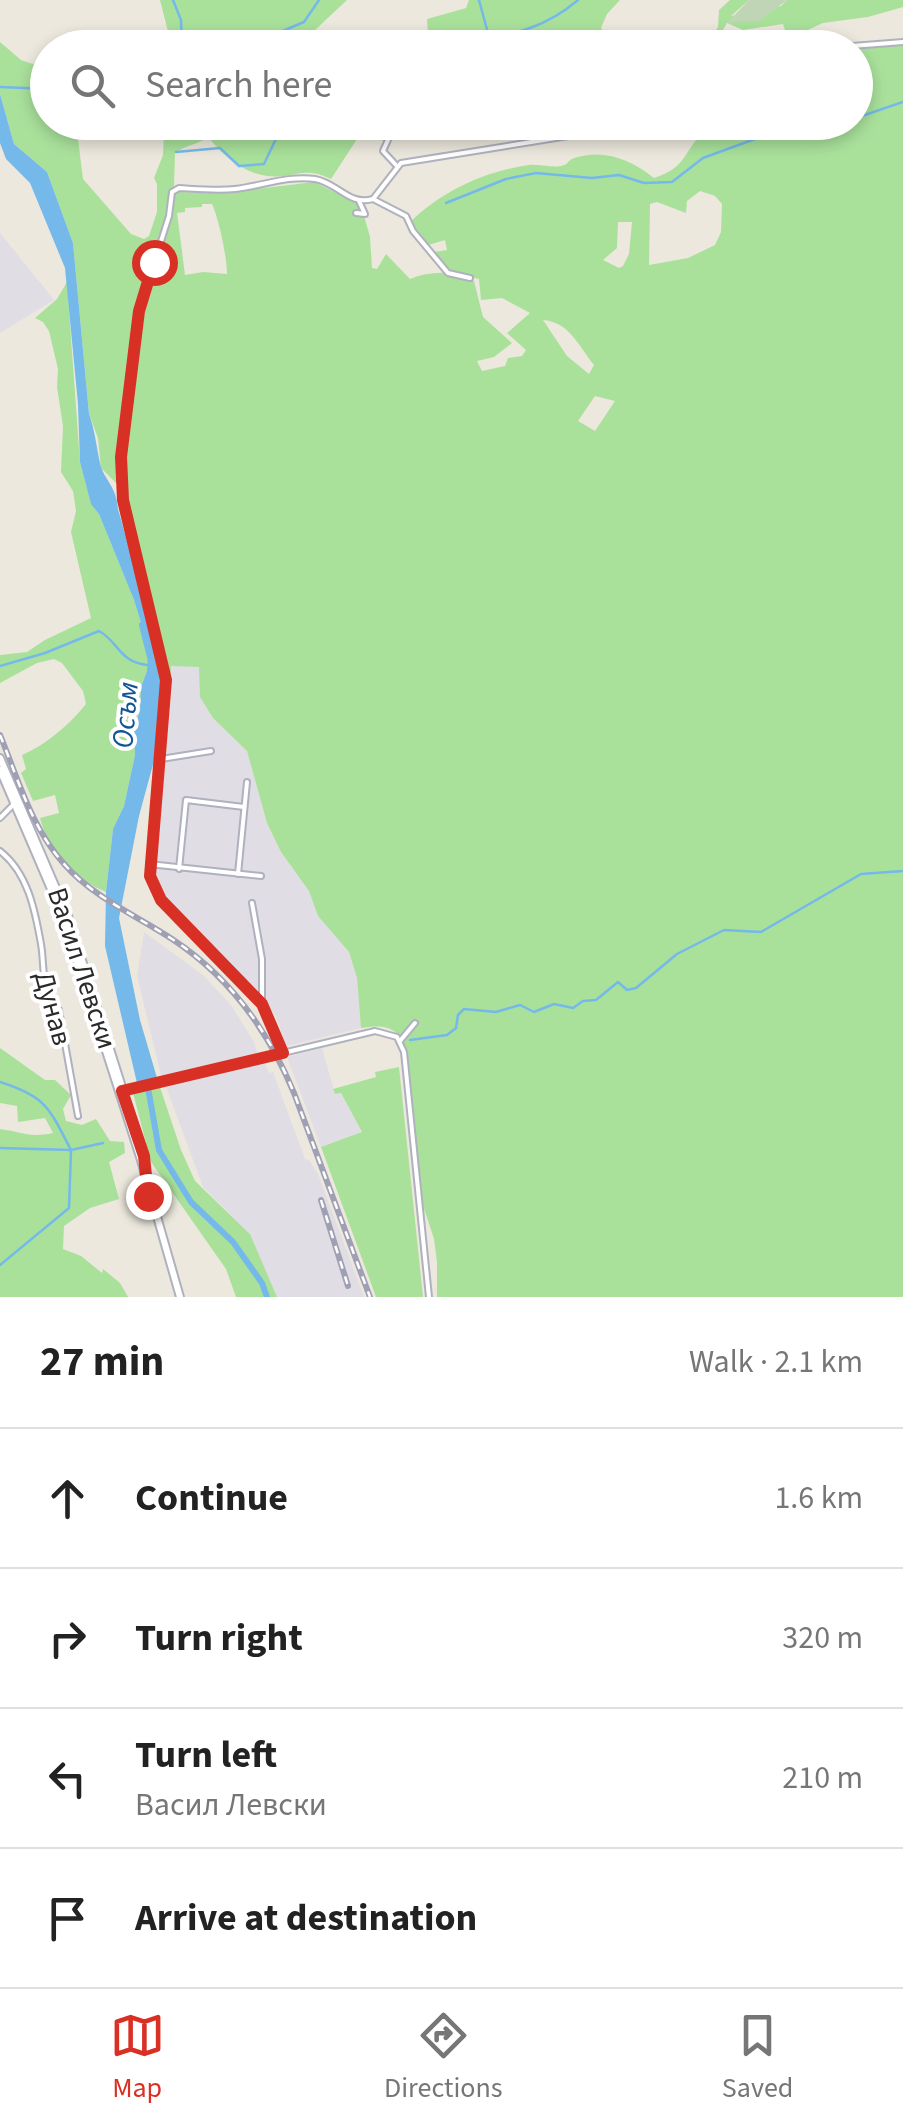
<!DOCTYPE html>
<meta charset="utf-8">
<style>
:root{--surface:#fff;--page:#f6f6f6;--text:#222;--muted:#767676;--line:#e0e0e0;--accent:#d93025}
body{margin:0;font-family:"Source Sans 3",sans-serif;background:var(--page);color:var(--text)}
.stop{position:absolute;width:30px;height:30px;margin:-22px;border:8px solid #d93025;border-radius:50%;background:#fff}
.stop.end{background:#d93025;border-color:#fff;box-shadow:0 2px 10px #0008}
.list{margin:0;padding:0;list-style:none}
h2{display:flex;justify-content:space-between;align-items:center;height:130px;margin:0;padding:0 40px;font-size:42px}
h2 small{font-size:32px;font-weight:400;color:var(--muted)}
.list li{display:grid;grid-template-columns:65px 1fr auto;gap:30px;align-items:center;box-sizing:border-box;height:140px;padding:0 40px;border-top:2px solid var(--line)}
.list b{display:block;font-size:38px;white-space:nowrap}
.list p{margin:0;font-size:32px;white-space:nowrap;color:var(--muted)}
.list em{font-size:32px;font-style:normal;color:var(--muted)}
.icon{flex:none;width:55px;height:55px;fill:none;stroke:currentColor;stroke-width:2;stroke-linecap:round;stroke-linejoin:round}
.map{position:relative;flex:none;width:903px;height:1297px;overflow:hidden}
.search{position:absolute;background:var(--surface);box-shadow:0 5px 15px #0003;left:30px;right:30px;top:30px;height:110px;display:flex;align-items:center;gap:25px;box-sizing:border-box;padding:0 35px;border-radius:55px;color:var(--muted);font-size:38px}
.sheet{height:690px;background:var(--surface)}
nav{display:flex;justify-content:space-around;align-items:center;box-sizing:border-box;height:140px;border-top:2px solid var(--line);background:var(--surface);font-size:28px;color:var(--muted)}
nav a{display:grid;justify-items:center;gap:5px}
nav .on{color:var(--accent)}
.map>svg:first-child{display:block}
.industrial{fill:#e1dde5}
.green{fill:#a9e19b;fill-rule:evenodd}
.cemetery{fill:#c0d5b5}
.water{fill:#74b9ea}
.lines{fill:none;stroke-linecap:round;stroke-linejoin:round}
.stream{stroke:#74b9ea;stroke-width:2.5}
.river{stroke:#74b9ea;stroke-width:6}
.street-casing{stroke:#b0b1be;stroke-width:8}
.secondary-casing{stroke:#b0b1be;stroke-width:10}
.street{stroke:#fff;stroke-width:4}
.secondary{stroke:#fff;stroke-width:6}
.rail-casing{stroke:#a0a0b4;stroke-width:6}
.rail{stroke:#fff;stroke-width:2.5;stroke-dasharray:8;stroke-linecap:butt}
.route{stroke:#d93025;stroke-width:12}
.labels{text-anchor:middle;stroke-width:8;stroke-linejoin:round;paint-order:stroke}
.street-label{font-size:28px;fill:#2a2a2a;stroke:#fff}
.water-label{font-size:30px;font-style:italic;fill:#125597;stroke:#fff}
</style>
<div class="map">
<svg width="903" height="1297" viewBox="0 0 903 1297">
<rect width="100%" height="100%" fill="#ece8dd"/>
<g class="industrial">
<polygon points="0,233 54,300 0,333"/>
<polygon points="176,664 199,667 234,737 247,751 267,823 281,852 309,891 318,916 349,952 357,978 361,1028 286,1046 276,1016 262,997 158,891 154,866 172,689 171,666"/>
<polygon points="144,932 203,975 231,1005 254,1042 258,1056 162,1079 137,976"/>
<polygon points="322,1048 335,1094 341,1093 362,1133 321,1147 287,1057"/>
<polygon points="264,1061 269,1073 273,1072 305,1159 309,1160 318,1174 364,1297 275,1297 250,1234 203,1187 165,1084 184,1079 190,1082 196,1077"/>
</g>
<g class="green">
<polygon points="160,0 347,0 314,31 286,47 172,47"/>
<polygon points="469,0 620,0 607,14 601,28 615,47 403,47 428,34 427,19 466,8"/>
<polygon points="730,0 749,0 731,16 781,6 787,0 903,0 903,7 868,17 823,23 788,39 783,24 743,30 727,23 713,47 695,48 705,47 718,27 719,10"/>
<path d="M 0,42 L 21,60 L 33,64 L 45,58 L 48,122 L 76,123 L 83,179 L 131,234 L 144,239 L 149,236 L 157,212 L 157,184 L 154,178 L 163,155 L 164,131 L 150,130 L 134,123 L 199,123 L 216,127 L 221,122 L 394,123 L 384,141 L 361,133 L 331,179 C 303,165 294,179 268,176 C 242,173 223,155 208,137 C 197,145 186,145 175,153 L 174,186 L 169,192 L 162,237 L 139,312 L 120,460 L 121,488 L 101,468 L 98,438 L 89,414 L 73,243 L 47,172 L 14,144 L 0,94 Z"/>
<path d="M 903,45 L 903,1297 L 437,1297 L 437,1262 L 434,1239 L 419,1193 L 401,1038 C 390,1024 377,1026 361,1028 L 357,978 L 349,952 L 318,916 L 309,891 L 281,852 L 267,823 L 247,751 L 213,718 L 200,697 L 199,667 L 171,666 L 171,673 L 167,671 L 126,507 L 124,462 L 140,321 L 169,225 L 173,195 L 178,192 L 224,193 L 314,182 L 361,205 L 370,237 L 372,268 L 377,269 L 386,254 L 410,279 C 430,271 455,270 474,281 L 483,317 L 512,343 L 494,357 L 477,361 L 482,371 L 505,366 L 508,358 L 522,356 L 526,350 L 507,333 L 530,313 L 502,298 L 481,300 L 479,279 L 453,273 L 434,252 L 447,250 L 445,240 L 425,246 L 410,222 C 442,191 485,171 529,165 C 539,164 551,168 561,166 C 570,164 565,162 574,158 C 604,148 632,160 654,178 C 689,167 684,148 705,131 C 726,115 825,123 856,122 L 856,49 ZM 700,191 L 715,196 L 722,204 L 721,232 L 715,245 L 688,258 L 649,265 L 650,204 L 657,202 L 686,213 L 687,201 ZM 202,204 L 212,204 C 219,219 227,258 227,274 L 203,272 L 185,275 L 177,213 L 185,212 L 185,208 L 202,207 ZM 618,222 L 632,222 L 629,254 L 623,266 L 619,268 L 603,260 L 617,248 ZM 543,320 C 569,322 578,345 594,365 L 589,374 L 567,356 ZM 595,396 L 615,401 L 595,431 L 578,421 Z"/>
<path d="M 67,282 L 80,462 L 91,503 L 99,514 L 134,600 L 148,646 L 147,671 L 141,687 L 140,711 L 134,728 L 135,755 L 124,806 L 113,829 L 106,892 C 76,880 48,850 40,818 L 59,813 L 55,795 L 33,801 L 21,773 L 26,769 L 22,755 C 46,745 70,724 86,704 L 83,691 L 62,663 L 54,659 L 37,663 L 0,683 L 0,655 L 27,652 L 45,640 L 91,618 L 71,532 L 76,511 L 73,491 L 61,472 L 63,426 L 57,387 L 58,369 L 49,331 L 43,322 L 35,318 L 57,299 Z"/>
<path d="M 0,1048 L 45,1080 L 55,1080 L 71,1095 L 63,1109 L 66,1121 L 82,1125 L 96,1119 L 110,1141 L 124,1142 L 125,1153 L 109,1162 L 119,1199 L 90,1208 L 64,1226 L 63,1249 L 81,1256 L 102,1273 L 103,1269 L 120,1283 L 128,1297 L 0,1297 L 0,1129 C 23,1132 27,1138 53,1133 L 45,1118 L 18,1122 L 17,1106 L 0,1103 Z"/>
<polygon points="399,1067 423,1297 376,1297 321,1147 362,1132 341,1093 335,1094 333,1089 376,1077 375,1072"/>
<polygon points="160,1087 181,1150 195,1181 250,1234 277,1297 236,1297 226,1269 151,1162 133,1093"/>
</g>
<polygon class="cemetery" points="749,0 787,0 759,21 727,23"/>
<path class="water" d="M 0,94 L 14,144 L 47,172 L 73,243 L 89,414 C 95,431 96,445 100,463 C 104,481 116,484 118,509 L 164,674 L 161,735 L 139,816 L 119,918 L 140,1020 L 157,1078 L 137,1083 L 105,946 L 106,892 L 113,829 L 124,806 L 135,755 L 134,728 L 140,711 L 141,687 L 147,671 L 148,646 L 134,600 L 99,514 L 91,504 L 80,462 L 78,404 L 65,268 L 30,183 L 6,159 L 0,143 Z"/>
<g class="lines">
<g class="stream">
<polyline points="173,0 181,20 182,48"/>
<polyline points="479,0 489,37"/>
<polyline points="261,48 278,33 304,22 319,0"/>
<path d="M 446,48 C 497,35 536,36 578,0"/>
<polyline points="0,87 48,89"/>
<polyline points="856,118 903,102"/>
<polyline points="176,152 220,148 239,166 264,164 284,122"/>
<polyline points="446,203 506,179 536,173 592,178 619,175 644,183 672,182 703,158 763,136 823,122"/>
<path d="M 0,666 L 45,653 L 99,631 C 119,642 119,662 147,665"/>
<polyline points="410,1040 447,1035 456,1028 458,1015 464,1009 496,1012 520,1005 534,1012 554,1004 573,1008 583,1001 596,1000 618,982 627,990 636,988 677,954 724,930 761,932 861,874 903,871"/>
<path d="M 0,1082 C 47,1097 49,1108 71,1150 L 0,1148"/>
<polyline points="0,1265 69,1208 71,1150 103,1143"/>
</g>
<g class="river">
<polyline points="142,625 150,657"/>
<polyline points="147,1082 159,1150 191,1202 233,1242 262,1283 267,1297"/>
</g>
<g class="street-casing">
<g id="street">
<polyline points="826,48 903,42"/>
<polyline points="396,165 383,151 396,122"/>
<polyline points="373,199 406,216 413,231 448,273 470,278"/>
<polyline points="356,213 365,214 359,201"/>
<polyline points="161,759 211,751"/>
<polyline points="0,818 14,804"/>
<path d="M 0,851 C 28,873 35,910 41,944 C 45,966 40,995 59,1010 L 78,1116"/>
<polyline points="149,864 261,876"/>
<polyline points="179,869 186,800 244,807"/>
<polyline points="238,874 247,782"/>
<polyline points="252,903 262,959 262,1004"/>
<polyline points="400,1041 415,1023"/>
<path d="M 283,1053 L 262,1004 L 161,900 L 150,876 L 166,680 L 126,519 L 121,457 L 139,311 L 169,216 L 172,192 L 179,188 C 197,189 217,191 235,189 C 261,186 289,175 315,179 C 338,183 349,206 373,199 L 401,163 L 656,122"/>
<polyline points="124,1091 375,1031 397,1037 404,1052 429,1297"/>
</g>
</g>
<g class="secondary-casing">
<g id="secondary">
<polyline points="0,758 68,916 139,1141"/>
<polyline points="0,770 63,917 140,1157 180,1297"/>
</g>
</g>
<use href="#street" class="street"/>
<use href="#secondary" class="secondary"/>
<g class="rail-casing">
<g id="rail">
<path d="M 0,735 C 18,779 32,829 65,865 C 93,897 137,916 172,939 C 230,977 268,1030 294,1093 L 370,1297"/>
<polyline points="321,1200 348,1286"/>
</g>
</g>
<use href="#rail" class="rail"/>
</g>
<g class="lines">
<polyline class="route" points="148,1196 144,1156 122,1091 283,1053 262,1004 161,900 150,876 166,680 123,500 121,457 139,311 154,262"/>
</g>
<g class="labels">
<g class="street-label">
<text transform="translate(83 968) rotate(72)" y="10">Васил Левски</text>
<text transform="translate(54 1008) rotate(75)" y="10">Дунав</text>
</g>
<g class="water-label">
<text transform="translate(125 715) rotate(-85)" y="10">Осъм</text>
</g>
</g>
</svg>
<div class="stop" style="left:154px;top:262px"></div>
<div class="stop end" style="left:148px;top:1196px"></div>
<div class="search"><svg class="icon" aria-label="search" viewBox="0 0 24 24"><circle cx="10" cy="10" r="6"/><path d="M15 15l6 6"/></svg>Search here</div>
</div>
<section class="sheet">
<h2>27 min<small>Walk · 2.1 km</small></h2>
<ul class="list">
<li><svg class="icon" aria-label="ahead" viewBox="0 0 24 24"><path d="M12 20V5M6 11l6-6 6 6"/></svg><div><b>Continue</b></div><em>1.6 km</em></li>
<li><svg class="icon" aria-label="right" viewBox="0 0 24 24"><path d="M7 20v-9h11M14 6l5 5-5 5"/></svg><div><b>Turn right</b></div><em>320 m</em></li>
<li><svg class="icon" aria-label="left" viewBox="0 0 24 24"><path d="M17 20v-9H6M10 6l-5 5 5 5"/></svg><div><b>Turn left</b><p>Васил Левски</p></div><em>210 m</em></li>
<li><svg class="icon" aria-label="arrive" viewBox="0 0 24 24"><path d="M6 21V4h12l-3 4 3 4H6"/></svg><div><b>Arrive at destination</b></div></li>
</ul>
</section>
<nav>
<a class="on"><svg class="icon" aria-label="map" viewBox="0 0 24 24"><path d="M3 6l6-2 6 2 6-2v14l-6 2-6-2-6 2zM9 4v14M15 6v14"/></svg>Map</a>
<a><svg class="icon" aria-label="directions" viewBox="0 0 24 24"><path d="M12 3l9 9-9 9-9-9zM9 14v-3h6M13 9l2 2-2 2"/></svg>Directions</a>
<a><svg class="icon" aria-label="saved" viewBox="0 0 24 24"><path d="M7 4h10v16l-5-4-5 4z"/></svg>Saved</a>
</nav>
